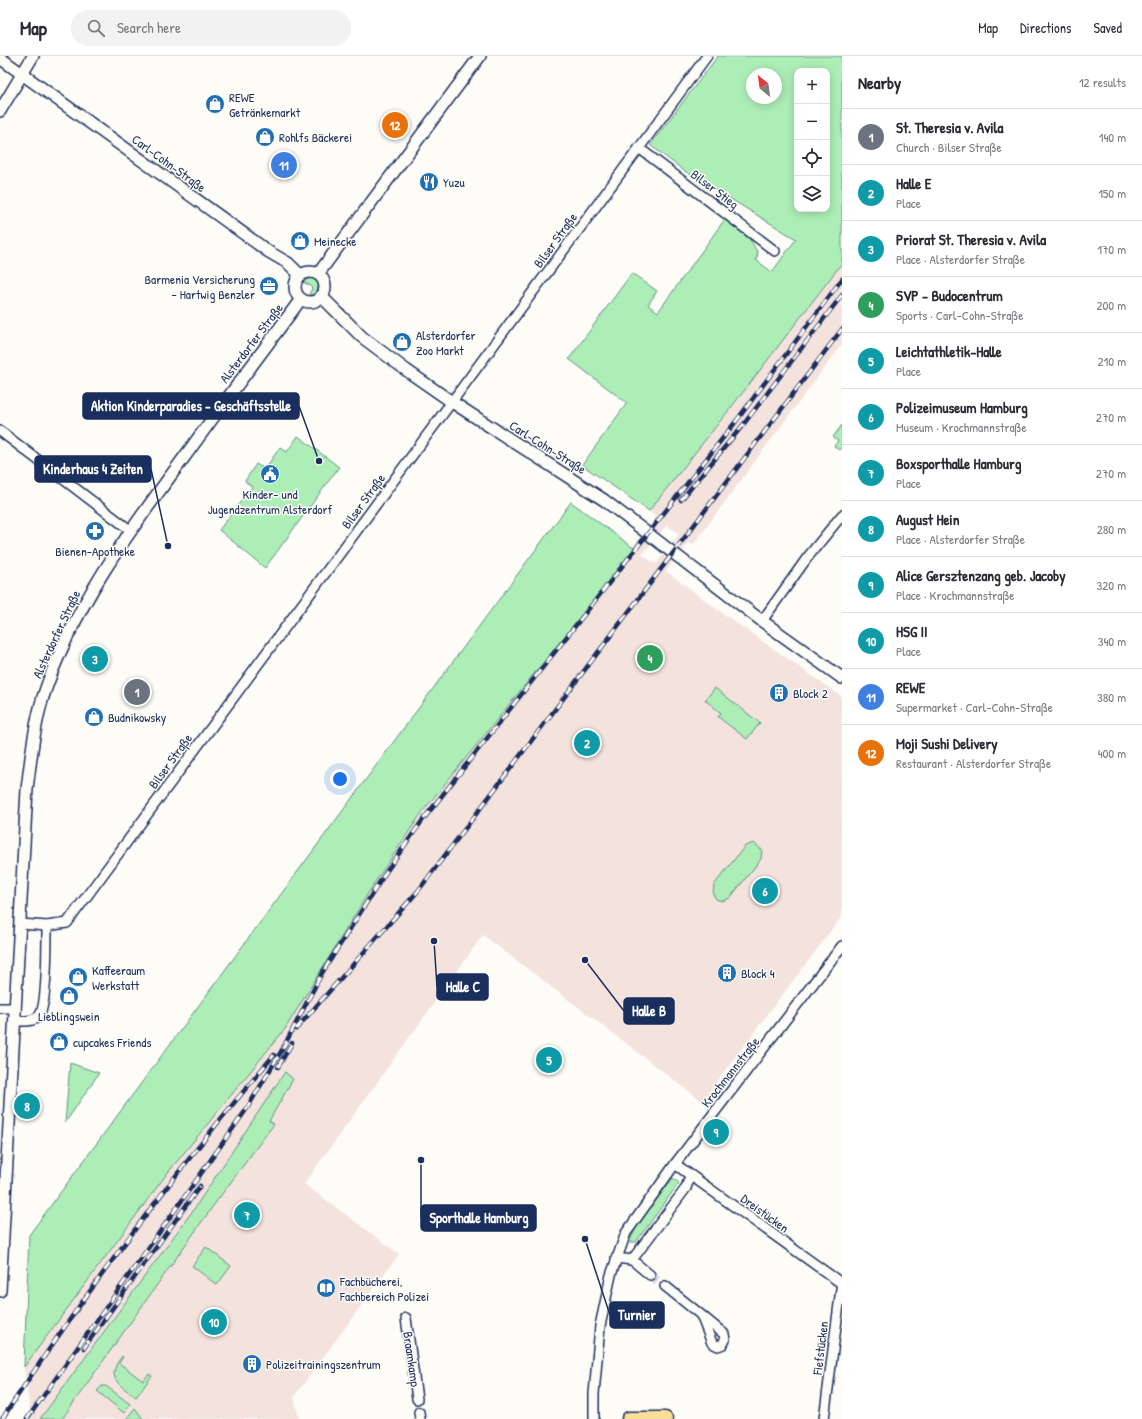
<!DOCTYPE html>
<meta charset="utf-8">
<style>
:root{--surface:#fff;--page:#f2f2f3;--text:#2b2b33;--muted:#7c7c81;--line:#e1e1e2;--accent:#1f6fb2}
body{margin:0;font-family:"Patrick Hand",sans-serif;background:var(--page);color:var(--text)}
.controls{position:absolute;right:12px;top:12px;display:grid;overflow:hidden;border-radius:8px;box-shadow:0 2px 10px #0003}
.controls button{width:36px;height:36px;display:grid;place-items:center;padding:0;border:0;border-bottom:1px solid var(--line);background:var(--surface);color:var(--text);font:20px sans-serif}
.compass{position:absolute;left:746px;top:12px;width:36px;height:36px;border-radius:50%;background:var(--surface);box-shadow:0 2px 10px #0003;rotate:331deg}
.you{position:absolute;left:340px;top:723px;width:14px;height:14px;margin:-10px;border:3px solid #fff;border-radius:50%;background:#1a73e8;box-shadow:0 0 0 6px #1a73e833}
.badge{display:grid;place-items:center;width:26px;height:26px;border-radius:50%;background:var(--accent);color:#fff;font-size:13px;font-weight:700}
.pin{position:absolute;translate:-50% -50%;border:2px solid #fff;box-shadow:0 1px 4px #0006}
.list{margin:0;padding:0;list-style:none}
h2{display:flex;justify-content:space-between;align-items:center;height:52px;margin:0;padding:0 16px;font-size:17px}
h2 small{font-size:13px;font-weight:400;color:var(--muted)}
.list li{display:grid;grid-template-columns:26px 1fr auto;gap:12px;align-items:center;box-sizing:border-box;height:56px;padding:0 16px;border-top:1px solid var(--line)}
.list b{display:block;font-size:15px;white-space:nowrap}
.list p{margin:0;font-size:13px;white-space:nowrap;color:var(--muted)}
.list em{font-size:13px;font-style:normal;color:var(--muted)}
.icon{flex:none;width:22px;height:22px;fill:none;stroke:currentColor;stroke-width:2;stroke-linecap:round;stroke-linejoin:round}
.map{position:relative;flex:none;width:842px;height:1363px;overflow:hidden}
header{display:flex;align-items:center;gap:24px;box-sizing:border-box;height:56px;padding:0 20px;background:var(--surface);border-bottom:1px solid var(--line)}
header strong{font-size:19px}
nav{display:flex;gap:22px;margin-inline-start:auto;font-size:14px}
.search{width:280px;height:36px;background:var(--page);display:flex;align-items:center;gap:10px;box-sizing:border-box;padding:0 14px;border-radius:22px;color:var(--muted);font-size:15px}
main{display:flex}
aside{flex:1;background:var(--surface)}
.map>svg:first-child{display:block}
.built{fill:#f4e2dd;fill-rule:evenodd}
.green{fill:#adeeb6;stroke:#648e8a;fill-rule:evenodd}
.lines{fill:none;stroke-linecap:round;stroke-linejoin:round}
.minor-tunnel{stroke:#d0d3d8;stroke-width:9;stroke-dasharray:9 4.5;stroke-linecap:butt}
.minor-casing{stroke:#1b2f5e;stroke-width:12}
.tertiary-casing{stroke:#1b2f5e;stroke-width:14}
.primary-casing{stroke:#1b2f5e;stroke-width:17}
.minor{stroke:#fdfcf7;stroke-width:9}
.tertiary{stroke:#fdfcf7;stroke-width:11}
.primary{stroke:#fbdf96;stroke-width:14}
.rail-casing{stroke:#1b2f5e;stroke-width:4.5}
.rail{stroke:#fdfcf7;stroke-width:3;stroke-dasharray:9;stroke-linecap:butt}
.labels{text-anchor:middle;stroke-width:3;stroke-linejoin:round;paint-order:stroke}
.poi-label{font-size:13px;fill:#1b2f5e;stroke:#fdfcf7;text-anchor:start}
.street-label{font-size:13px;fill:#1b2f5e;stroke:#fdfcf7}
.leader{fill:none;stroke:#1b2f5e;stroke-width:1.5}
.callout-dot{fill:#1b2f5e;stroke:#fdfcf7;stroke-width:1.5}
.callout{fill:#1b2f5e;stroke:#1b2f5e;stroke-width:1.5}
.callout-label{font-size:14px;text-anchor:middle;font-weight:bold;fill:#fff}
</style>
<header>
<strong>Map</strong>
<div class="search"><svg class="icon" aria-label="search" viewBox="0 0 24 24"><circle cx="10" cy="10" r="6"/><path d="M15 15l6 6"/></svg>Search here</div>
<nav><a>Map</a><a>Directions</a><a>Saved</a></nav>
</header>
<main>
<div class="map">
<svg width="842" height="1363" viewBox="0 0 842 1363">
<rect width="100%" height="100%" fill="#fdfcf7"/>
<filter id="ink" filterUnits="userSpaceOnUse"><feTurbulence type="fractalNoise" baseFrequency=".025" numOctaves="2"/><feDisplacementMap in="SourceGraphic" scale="8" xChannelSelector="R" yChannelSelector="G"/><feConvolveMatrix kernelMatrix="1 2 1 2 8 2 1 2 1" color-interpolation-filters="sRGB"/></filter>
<g filter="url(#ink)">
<path class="built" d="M 842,207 L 842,288 L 693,489 L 689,486 L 666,515 L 718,554 L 842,641 L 842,860 L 702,1045 L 483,879 L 304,1128 L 399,1198 L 294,1341 L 299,1363 L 49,1363 L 44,1358 L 40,1363 L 31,1363 L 24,1311 L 166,1119 L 285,973 L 375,826 L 423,756 L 656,461 L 649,455 L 744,335 ZM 667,469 L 679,478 L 656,508 L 642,499 Z"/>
<g class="green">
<path d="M 718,0 L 842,0 L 842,207 L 744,335 L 649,455 L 582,409 L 627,347 L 569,303 L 632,217 L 657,235 L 648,249 L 658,256 L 725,163 L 749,182 L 758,197 L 756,204 L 772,216 L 796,183 L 683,114 L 650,89 ZM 797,15 L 827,15 L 827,153 L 797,153 ZM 752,18 L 776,18 L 776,42 L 752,42 Z"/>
<polygon points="309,222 315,224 318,229 317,236 311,239 309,238 312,233 311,230 303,226"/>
<polygon points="842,369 842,392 839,394 834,390 838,385 833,381"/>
<polygon points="298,380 339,411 265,512 219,474 252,431 245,425 256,408 265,413 280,391 287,396"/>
<polygon points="571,446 635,493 423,755 375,826 285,973 166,1119 24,1311 29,1179"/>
<polygon points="715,632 760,667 747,683 718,661 721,657 705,644"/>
<polygon points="754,787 762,794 761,803 730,842 722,845 716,843 713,838 714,829 745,790"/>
<polygon points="70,1007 99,1017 65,1067"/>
<polygon points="285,1016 293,1023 269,1065 274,1068 213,1150 62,1363 40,1363 194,1153"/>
<polygon points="673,1122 679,1127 636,1186 629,1186 638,1168"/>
<polygon points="206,1191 231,1210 217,1229 192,1210"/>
<path d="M 122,1300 L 123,1301 L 119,1307 L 143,1325 L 149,1318 L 152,1320 L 136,1341 C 118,1328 105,1322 122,1300 Z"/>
<polygon points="102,1330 106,1330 130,1348 124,1357 97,1335"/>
<polygon points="135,1352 143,1363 126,1363"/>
</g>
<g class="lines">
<polyline class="minor-tunnel" points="650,1219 665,1230"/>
<g class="minor-casing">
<g id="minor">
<polyline points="639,92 775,195"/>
<polyline points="0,375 130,474"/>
<polyline points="762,565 807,502 842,459"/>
<polyline points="21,868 47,870 67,867 707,0"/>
<polyline points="0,952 16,952"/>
<path d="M 15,965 C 23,965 34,966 39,960 C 47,951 47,886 47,870"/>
<polyline points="675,1108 841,1227"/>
<polyline points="616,1202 632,1204 650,1219"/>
<polyline points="632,1204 686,1132 690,1120"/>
<polyline points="665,1230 701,1259 712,1287 718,1290 723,1288 725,1284 724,1278 701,1259"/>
<polyline points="406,1262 417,1343"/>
<polyline points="419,1356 420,1363"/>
<polyline points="594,1363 594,1338 600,1270 611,1219 626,1177 675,1108 842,890"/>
<polyline points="824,1363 842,1225"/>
</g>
</g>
<g class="tertiary-casing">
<g id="tertiary">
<polyline points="0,2 269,196 288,207 300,219"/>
<polyline points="0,55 33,0"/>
<circle cx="310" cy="231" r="15"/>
<polyline points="318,218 480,0"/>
<polyline points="321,240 362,281 406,314 452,346 604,444 762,565 842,622"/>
<path d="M 0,1235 L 27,733 C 31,702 34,671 43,641 C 72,552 128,477 183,403 C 222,349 262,296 301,243"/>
</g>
</g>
<g class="primary-casing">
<polyline id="primary" points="629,1363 665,1363"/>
</g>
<use href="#minor" class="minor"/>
<use href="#tertiary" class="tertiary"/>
<use href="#primary" class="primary"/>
<g class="rail-casing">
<g id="rail">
<polyline points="681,444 743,369 842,239"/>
<polyline points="296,973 418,835 842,273"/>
<polyline points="278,1011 292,987"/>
<polyline points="84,1292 200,1130"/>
<path d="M 2,1363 C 86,1236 175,1115 274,999"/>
<polyline points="27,1363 246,1054 282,994 322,917 386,816 422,765 737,364 842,223"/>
</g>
</g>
<use href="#rail" class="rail"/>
</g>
</g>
<defs>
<g id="shop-disc" transform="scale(1)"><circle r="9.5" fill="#1f6fb2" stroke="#fdfcf7"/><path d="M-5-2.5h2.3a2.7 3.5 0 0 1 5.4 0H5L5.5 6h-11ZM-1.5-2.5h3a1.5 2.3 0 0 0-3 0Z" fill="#fff"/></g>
<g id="restaurant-disc" transform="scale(1)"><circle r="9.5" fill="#1f6fb2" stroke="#fdfcf7"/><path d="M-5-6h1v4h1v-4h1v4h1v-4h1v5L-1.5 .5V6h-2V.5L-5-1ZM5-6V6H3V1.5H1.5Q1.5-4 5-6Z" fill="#fff"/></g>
<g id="office-disc" transform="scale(1)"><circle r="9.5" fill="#1f6fb2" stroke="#fdfcf7"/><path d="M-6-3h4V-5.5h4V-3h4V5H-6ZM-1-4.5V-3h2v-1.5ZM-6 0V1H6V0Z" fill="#fff"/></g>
<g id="civic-disc" transform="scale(1)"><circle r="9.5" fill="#1f6fb2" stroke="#fdfcf7"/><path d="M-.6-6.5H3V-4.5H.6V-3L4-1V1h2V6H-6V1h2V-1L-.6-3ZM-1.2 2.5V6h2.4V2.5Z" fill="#fff"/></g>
<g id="pharmacy-disc" transform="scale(1)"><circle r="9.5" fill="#1f6fb2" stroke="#fdfcf7"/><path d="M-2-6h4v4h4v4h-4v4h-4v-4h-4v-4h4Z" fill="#fff"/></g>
<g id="building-disc" transform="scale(1)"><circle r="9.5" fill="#1f6fb2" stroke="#fdfcf7"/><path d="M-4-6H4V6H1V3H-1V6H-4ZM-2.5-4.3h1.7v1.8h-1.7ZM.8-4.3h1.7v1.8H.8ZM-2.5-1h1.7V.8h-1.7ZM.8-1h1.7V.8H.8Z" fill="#fff"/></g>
<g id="library-disc" transform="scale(1)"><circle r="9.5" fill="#1f6fb2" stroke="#fdfcf7"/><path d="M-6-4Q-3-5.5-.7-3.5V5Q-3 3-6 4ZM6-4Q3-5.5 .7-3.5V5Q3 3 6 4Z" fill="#fff"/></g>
</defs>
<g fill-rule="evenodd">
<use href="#shop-disc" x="215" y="48"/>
<use href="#shop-disc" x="265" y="81"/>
<use href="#restaurant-disc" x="429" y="126"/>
<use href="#shop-disc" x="300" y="185"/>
<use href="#office-disc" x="269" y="230"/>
<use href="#shop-disc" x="402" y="286"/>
<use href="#civic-disc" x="270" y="418"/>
<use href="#pharmacy-disc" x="95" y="475"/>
<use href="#building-disc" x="779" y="637"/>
<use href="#shop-disc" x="94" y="661"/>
<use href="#building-disc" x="727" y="917"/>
<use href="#shop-disc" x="78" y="921"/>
<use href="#shop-disc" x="69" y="940"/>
<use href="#shop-disc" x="59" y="986"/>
<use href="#library-disc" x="326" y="1232"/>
<use href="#building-disc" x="252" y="1308"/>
</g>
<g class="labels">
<g class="poi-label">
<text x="229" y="46">REWE<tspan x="229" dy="15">Getränkemarkt</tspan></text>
<text x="279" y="86">Rohlfs Bäckerei</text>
<text x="443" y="131">Yuzu</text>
<text x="314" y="190">Meinecke</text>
<text x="255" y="228" text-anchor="end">Barmenia Versicherung<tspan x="255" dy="15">- Hartwig Benzler</tspan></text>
<text x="416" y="284">Alsterdorfer<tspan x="416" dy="15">Zoo Markt</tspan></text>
<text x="270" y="443" text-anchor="middle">Kinder- und<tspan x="270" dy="15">Jugendzentrum Alsterdorf</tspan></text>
<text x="95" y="500" text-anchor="middle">Bienen-Apotheke</text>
<text x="793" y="642">Block 2</text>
<text x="108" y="666">Budnikowsky</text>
<text x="92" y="919">Kaffeeraum<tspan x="92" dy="15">Werkstatt</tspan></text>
<text x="741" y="922">Block 4</text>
<text x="69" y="965" text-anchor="middle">Lieblingswein</text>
<text x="73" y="991">cupcakes Friends</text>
<text x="340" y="1230">Fachbücherei,<tspan x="340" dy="15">Fachbereich Polizei</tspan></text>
<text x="266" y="1313">Polizeitrainingszentrum</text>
</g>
<g class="street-label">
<text transform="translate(169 107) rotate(36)" y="5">Carl-Cohn-Straße</text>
<text transform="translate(715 133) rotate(37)" y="5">Bilser Stieg</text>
<text transform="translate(555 184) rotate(-54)" y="5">Bilser Straße</text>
<text transform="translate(251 287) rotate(-53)" y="5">Alsterdorfer Straße</text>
<text transform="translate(548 391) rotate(32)" y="5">Carl-Cohn-Straße</text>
<text transform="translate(363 445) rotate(-54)" y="5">Bilser Straße</text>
<text transform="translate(56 578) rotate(-65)" y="5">Alsterdorfer Straße</text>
<text transform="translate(170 705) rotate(-54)" y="5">Bilser Straße</text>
<text transform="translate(730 1016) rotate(-52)" y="5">Krochmannstraße</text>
<text transform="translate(765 1157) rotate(36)" y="5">Dreistücken</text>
<text transform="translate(820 1292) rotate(-83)" y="5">Fiefstücken</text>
<text transform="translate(412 1303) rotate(82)" y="5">Braamkamp</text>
</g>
</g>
<path class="leader" d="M319 405L299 350M168 490L151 413M434 885L437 931M585 904L624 955M421 1104L421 1162M585 1183L610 1259"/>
<g class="callout-dot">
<circle cx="319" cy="405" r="4"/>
<circle cx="168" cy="490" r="4"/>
<circle cx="434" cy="885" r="4"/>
<circle cx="585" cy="904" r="4"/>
<circle cx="421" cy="1104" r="4"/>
<circle cx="585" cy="1183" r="4"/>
</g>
<g class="callout">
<rect x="83" y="337" width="216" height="26" rx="4"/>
<rect x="35" y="400" width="116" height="26" rx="4"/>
<rect x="437" y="918" width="51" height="26" rx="4"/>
<rect x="624" y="942" width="50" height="26" rx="4"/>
<rect x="421" y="1149" width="115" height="26" rx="4"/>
<rect x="610" y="1246" width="54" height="26" rx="4"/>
</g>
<g class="callout-label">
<text x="191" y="355">Aktion Kinderparadies - Geschäftsstelle</text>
<text x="93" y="418">Kinderhaus 4 Zeiten</text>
<text x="463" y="936">Halle C</text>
<text x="649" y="960">Halle B</text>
<text x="479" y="1167">Sporthalle Hamburg</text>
<text x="637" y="1264">Turnier</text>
</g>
</svg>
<div class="controls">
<button>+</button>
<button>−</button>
<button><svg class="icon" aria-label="locate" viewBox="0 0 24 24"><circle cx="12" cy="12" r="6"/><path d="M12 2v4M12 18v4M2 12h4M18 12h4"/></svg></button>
<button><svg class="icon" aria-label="layers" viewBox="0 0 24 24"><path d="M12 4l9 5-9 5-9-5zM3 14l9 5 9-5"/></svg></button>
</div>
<svg class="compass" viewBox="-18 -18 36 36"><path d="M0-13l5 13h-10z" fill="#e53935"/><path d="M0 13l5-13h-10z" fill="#7c7c81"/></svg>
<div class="you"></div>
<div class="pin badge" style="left:137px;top:636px;background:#6b7280">1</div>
<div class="pin badge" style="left:587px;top:687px;background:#0f9aa8">2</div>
<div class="pin badge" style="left:95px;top:603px;background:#0f9aa8">3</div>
<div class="pin badge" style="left:650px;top:602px;background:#2e9e5b">4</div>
<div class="pin badge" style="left:549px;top:1004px;background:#0f9aa8">5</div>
<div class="pin badge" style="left:765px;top:835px;background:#0f9aa8">6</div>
<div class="pin badge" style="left:247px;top:1159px;background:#0f9aa8">7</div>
<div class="pin badge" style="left:27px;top:1050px;background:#0f9aa8">8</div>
<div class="pin badge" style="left:716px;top:1076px;background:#0f9aa8">9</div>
<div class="pin badge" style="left:214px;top:1266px;background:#0f9aa8">10</div>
<div class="pin badge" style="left:284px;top:109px;background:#3f7fe0">11</div>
<div class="pin badge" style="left:395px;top:69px;background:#e8710a">12</div>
</div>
<aside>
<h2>Nearby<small>12 results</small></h2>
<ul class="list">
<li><span class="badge" style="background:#6b7280">1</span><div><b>St. Theresia v. Avila</b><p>Church · Bilser Straße</p></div><em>140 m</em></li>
<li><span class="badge" style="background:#0f9aa8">2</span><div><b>Halle E</b><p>Place</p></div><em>150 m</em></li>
<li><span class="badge" style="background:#0f9aa8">3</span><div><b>Priorat St. Theresia v. Avila</b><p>Place · Alsterdorfer Straße</p></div><em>170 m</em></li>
<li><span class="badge" style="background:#2e9e5b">4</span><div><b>SVP - Budocentrum</b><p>Sports · Carl-Cohn-Straße</p></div><em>200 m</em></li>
<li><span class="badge" style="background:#0f9aa8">5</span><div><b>Leichtathletik-Halle</b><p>Place</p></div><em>210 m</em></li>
<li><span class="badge" style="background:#0f9aa8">6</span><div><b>Polizeimuseum Hamburg</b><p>Museum · Krochmannstraße</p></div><em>270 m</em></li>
<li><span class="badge" style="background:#0f9aa8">7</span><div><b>Boxsporthalle Hamburg</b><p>Place</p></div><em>270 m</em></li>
<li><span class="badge" style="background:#0f9aa8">8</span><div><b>August Hein</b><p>Place · Alsterdorfer Straße</p></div><em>280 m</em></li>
<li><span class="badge" style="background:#0f9aa8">9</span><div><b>Alice Gersztenzang geb. Jacoby</b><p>Place · Krochmannstraße</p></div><em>320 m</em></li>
<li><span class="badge" style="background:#0f9aa8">10</span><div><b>HSG II</b><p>Place</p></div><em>340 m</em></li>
<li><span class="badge" style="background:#3f7fe0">11</span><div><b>REWE</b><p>Supermarket · Carl-Cohn-Straße</p></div><em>380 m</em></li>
<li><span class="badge" style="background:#e8710a">12</span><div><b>Moji Sushi Delivery</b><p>Restaurant · Alsterdorfer Straße</p></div><em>400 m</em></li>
</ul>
</aside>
</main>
